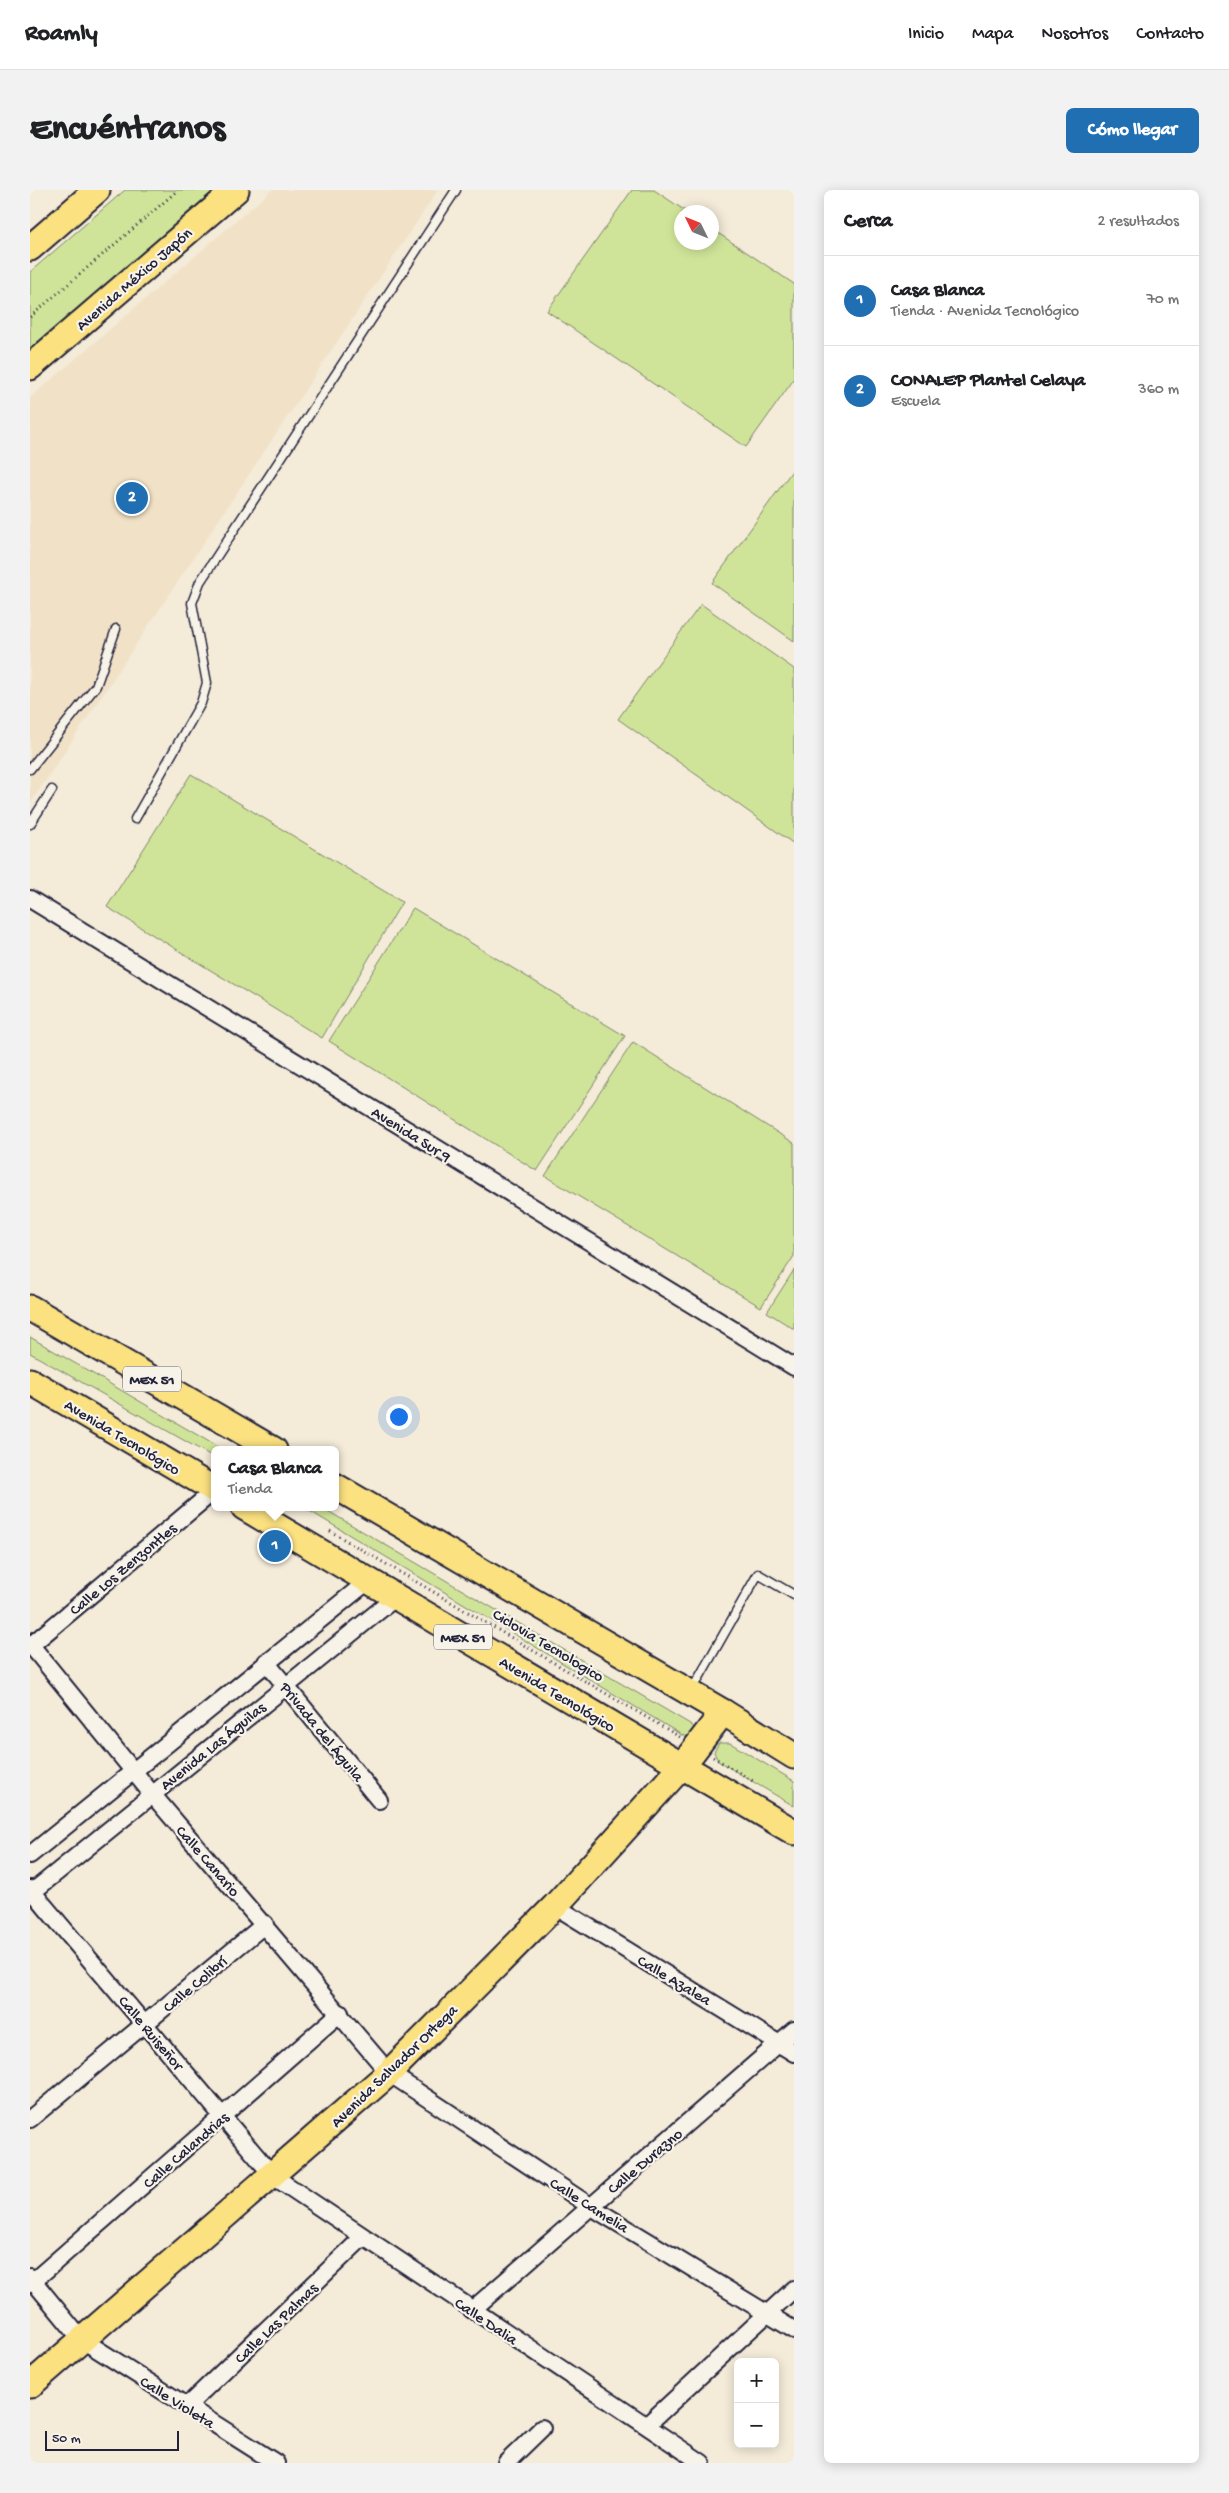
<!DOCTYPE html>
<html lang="es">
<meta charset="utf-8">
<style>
:root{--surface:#fff;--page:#f2f2f2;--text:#202124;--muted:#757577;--line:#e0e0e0;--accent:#1f6fb2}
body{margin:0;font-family:"Gochi Hand",sans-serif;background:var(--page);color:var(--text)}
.controls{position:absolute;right:15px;bottom:15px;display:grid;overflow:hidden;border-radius:8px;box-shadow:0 2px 12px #0003}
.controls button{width:45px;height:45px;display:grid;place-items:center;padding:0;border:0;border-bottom:1px solid var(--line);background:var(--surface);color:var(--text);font:25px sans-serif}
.compass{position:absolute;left:644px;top:15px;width:45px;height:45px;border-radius:50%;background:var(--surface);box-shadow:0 2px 12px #0003;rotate:313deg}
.scale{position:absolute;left:15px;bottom:12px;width:134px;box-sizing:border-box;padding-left:5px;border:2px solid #22223b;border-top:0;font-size:14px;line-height:18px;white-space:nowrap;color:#22223b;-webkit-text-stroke:4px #f7f3e8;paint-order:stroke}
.you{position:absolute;left:368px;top:1226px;width:18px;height:18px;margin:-12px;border:4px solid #fff;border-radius:50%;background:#1a73e8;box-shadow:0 0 0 8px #1a73e833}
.badge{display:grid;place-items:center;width:32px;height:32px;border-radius:50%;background:var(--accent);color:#fff;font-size:16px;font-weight:700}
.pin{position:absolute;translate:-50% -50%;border:2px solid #fff;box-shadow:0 1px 5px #0006}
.popup{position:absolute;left:181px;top:1256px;width:128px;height:65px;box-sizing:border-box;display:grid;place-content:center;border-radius:8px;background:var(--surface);filter:drop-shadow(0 1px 4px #0005);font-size:16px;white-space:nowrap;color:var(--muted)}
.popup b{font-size:19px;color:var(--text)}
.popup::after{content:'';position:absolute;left:50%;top:100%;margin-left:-10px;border:10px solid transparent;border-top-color:var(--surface)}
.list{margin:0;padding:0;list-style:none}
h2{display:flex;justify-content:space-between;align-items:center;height:65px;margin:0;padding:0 20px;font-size:21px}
h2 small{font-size:16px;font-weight:400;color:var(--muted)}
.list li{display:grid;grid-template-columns:32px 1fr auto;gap:15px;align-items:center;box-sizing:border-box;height:90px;padding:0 20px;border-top:1px solid var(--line)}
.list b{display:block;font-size:19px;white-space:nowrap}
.list p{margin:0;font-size:16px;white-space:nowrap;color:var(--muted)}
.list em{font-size:16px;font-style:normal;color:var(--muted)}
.map{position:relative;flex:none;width:764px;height:2273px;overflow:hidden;border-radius:8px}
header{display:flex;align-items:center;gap:30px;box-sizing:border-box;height:70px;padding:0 25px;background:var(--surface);border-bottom:1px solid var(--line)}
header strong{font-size:24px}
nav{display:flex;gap:28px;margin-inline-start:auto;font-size:18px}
.intro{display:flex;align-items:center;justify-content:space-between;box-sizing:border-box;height:120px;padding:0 30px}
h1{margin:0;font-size:35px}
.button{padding:12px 22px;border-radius:8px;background:var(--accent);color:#fff;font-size:18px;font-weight:700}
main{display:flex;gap:30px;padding:0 30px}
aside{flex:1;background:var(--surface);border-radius:8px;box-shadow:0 2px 12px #0003}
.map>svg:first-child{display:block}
.built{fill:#f1e2c7}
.green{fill:#d0e499;stroke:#79836a}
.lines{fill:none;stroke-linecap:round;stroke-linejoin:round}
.lane-casing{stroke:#22223b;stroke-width:11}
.street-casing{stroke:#22223b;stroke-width:20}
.primary-casing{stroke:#22223b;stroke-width:29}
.path{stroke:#22223b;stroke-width:3;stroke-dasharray:1 4;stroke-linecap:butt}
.lane{stroke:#f7f3e8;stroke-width:8}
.street{stroke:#f7f3e8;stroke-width:16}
.primary{stroke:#fbe180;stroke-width:25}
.labels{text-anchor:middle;stroke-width:4.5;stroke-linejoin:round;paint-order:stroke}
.shield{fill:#f7f3e8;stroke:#62616f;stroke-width:1}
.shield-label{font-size:15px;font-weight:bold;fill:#22223b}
.street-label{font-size:16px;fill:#22223b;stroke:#f7f3e8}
</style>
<header>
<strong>Roamly</strong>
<nav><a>Inicio</a><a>Mapa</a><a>Nosotros</a><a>Contacto</a></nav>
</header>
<div class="intro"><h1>Encuéntranos</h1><a class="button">Cómo llegar</a></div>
<main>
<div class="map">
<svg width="764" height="2273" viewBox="0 0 764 2273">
<rect width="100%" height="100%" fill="#f4ebd9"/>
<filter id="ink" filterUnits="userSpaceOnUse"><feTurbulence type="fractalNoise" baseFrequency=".02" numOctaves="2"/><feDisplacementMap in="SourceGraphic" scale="10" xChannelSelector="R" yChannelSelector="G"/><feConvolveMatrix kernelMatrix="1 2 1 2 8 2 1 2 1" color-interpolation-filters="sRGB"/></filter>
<g filter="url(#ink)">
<polygon class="built" points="242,0 408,0 0,614 0,208"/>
<g class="green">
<polygon points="95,0 184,0 0,160 0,82"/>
<polygon points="602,0 624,0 657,22 652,22 652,52 682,52 682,39 764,94 764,189 716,257 517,121"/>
<polygon points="764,278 764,451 682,393"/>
<polygon points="671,414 764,479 764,654 588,529"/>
<polygon points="161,584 372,712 292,848 77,717"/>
<polygon points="383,718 595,846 507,981 299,851"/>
<polygon points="603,852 764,953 764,1066 731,1117 515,986"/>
<polygon points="764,1080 764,1139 737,1122"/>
<polygon points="0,1147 193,1260 185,1260 185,1268 0,1163"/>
<polygon points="273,1317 291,1317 660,1534 668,1541 662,1549 652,1545"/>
<polygon points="689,1553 700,1553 764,1591 764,1616 688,1571 684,1562"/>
</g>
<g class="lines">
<g class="lane-casing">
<g id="lane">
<polyline points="0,579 66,496 86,439"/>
<polyline points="105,629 171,513 177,493 162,413 170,392 426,0"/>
<polyline points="0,634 22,600"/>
<polyline points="662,1500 728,1384 764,1405"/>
</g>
</g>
<g class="street-casing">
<g id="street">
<polyline points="0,709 764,1177"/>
<polyline points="0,1454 122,1604 359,1883 560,2016 764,2140"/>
<polyline points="0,1456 185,1300"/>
<polyline points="236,1472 349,1610"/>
<polyline points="0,1665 338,1391"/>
<polyline points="0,1699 243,1986 672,2273"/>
<polyline points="0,1704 366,1407"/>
<polyline points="525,1716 764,1863"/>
<polyline points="0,1929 235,1734"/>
<polyline points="0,2087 51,2149 246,2273"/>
<polyline points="0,2094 310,1823"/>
<polyline points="442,2120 764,1840"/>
<polyline points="157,2216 333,2047"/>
<polyline points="617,2235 764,2099"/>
<polyline points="476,2273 512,2238"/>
</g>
</g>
<g class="primary-casing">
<g id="primary">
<polyline points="0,58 67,0"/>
<polyline points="0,177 206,0"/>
<polyline points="0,1118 244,1260"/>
<polyline points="0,1191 185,1300"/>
<polyline points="305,1296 693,1522 764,1566"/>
<polyline points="214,1317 764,1642"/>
<polyline points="0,2195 359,1883 525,1716 652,1576 693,1522"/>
</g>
</g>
<g class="path">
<polyline points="0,127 148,0"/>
<polyline points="300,1341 650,1547"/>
<polyline points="683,1567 723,1591"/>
</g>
<use href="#lane" class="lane"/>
<use href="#street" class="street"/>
<use href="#primary" class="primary"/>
</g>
</g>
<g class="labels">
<g class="shield">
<rect x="93" y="1176.5" width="58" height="25" rx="4"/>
<rect x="404" y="1434.5" width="58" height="25" rx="4"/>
</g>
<g class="shield-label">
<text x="122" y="1194">MEX 51</text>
<text x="433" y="1452">MEX 51</text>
</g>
<g class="street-label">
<text transform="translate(103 88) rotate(-41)" y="6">Avenida México Japón</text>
<text transform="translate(382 943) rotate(32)" y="6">Avenida Sur 9</text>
<text transform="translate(93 1246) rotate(31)" y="6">Avenida Tecnológico</text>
<text transform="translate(92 1378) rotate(-40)" y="6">Calle Los Zenzontles</text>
<text transform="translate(519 1454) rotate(31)" y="6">Ciclovia Tecnologico</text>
<text transform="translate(528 1503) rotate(31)" y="6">Avenida Tecnológico</text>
<text transform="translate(293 1541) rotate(51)" y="6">Privada del Águila</text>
<text transform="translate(182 1555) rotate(-39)" y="6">Avenida Las Águilas</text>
<text transform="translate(179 1670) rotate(49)" y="6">Calle Canario</text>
<text transform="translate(645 1789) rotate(31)" y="6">Calle Azalea</text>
<text transform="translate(164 1793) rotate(-40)" y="6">Calle Colibrí</text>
<text transform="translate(122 1842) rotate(50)" y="6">Calle Ruiseñor</text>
<text transform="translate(363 1875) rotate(-44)" y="6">Avenida Salvador Ortega</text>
<text transform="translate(155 1959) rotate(-41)" y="6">Calle Calandrias</text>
<text transform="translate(614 1970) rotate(-40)" y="6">Calle Durazno</text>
<text transform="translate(560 2014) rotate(32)" y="6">Calle Camelia</text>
<text transform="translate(457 2130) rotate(34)" y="6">Calle Dalia</text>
<text transform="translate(245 2132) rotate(-44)" y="6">Calle Las Palmas</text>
<text transform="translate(148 2211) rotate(32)" y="6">Calle Violeta</text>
</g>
</g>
</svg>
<div class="controls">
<button>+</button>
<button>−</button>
</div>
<svg class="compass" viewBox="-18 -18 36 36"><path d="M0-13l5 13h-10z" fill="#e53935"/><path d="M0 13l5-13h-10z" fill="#757577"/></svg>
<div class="scale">50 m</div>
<div class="you"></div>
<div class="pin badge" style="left:245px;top:1356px">1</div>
<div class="popup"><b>Casa Blanca</b>Tienda</div>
<div class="pin badge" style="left:102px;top:308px">2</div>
</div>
<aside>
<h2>Cerca<small>2 resultados</small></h2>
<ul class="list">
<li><span class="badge">1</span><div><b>Casa Blanca</b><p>Tienda · Avenida Tecnológico</p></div><em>70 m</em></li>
<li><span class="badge">2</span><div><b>CONALEP Plantel Celaya</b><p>Escuela</p></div><em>360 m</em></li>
</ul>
</aside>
</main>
